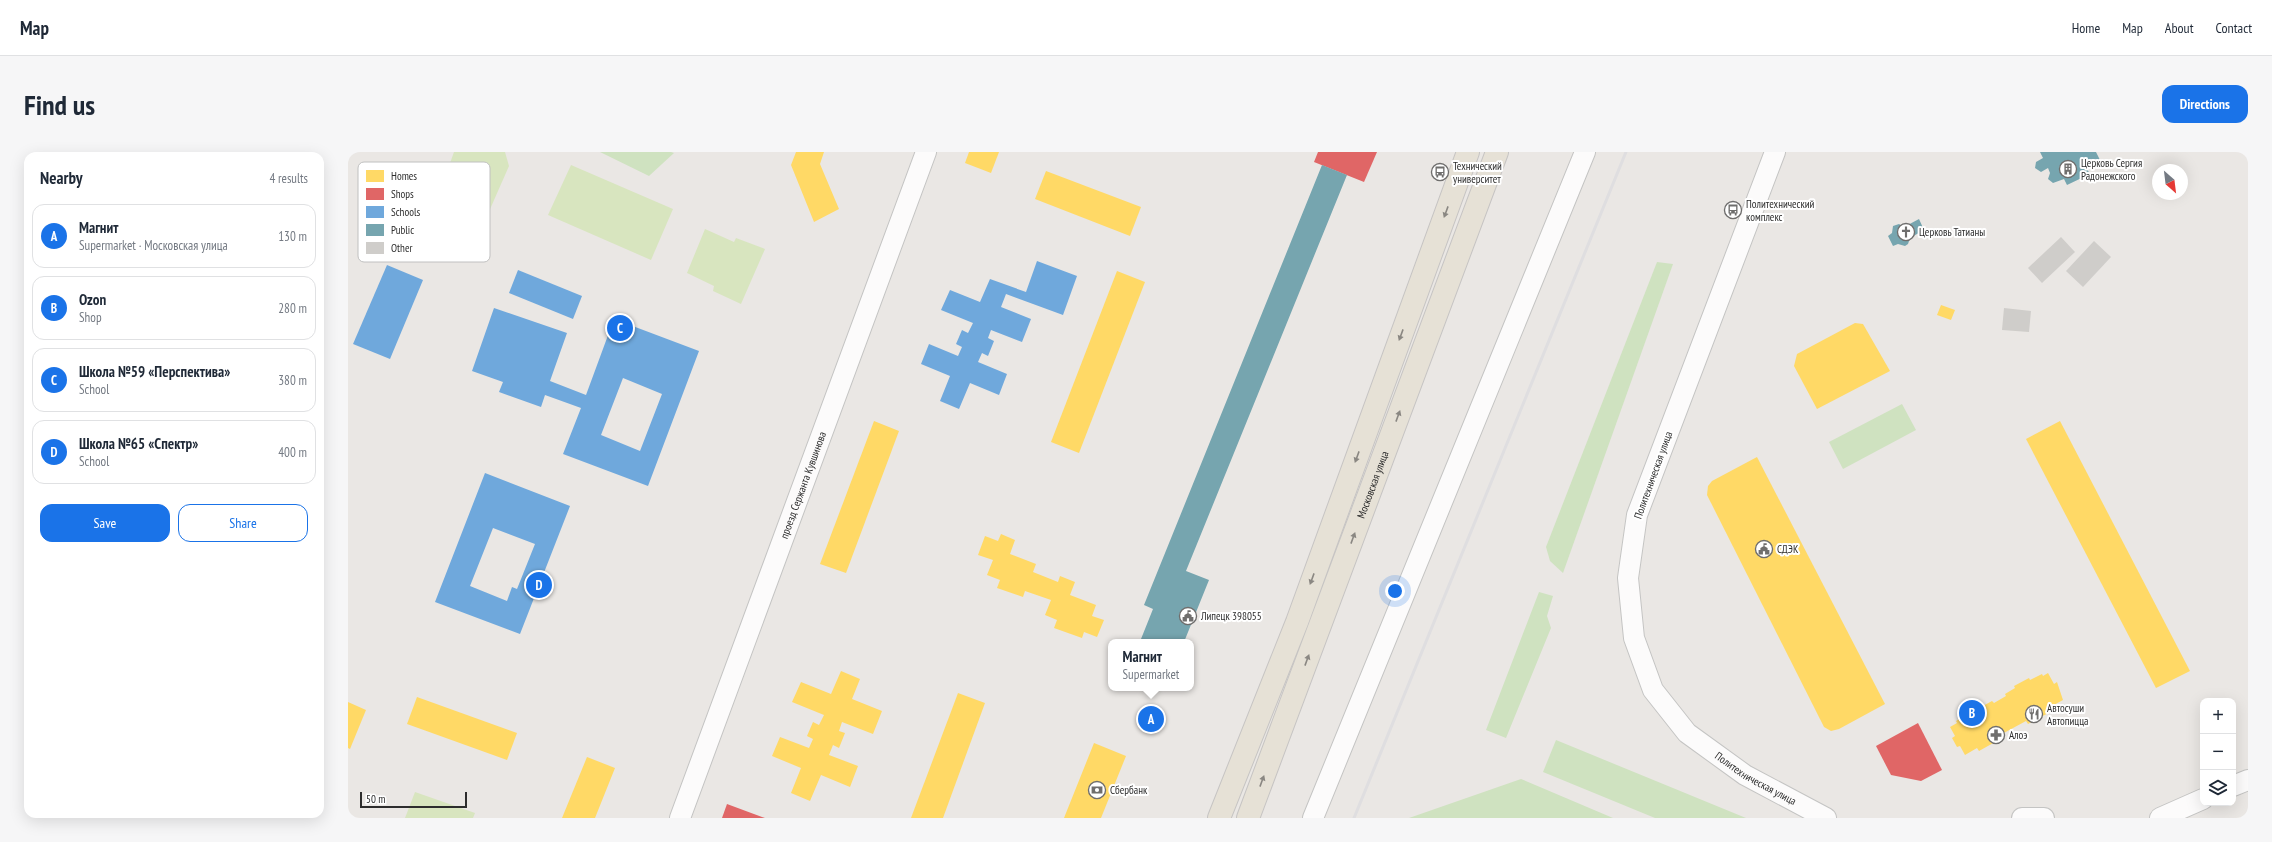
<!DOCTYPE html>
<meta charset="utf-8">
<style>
:root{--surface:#fff;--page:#f6f6f7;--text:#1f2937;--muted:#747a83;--line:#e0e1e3;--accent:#1a73e8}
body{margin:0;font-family:"PT Sans Narrow",sans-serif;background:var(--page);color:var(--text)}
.controls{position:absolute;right:12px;bottom:12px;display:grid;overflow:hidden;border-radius:8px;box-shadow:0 4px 16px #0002}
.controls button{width:36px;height:36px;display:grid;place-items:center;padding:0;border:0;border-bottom:1px solid var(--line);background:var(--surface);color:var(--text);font:20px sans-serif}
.compass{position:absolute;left:1804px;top:12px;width:36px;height:36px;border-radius:50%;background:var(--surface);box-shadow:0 4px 16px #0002;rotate:152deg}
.scale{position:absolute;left:12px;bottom:10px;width:107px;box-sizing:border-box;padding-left:4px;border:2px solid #2d2d2d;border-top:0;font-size:11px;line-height:14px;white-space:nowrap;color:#2d2d2d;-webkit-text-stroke:3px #fff;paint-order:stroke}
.you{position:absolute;left:1047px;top:439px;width:14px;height:14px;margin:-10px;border:3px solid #fff;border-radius:50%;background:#1a73e8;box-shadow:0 0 0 6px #1a73e833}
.badge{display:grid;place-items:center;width:26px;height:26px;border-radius:50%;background:var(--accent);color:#fff;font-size:13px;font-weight:700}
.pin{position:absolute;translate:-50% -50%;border:2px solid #fff;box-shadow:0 1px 4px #0006}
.popup{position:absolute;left:760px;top:487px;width:86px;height:52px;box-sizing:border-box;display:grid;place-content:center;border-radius:8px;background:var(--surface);filter:drop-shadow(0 1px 3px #0005);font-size:13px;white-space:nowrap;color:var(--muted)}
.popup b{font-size:15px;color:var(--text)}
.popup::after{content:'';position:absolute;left:50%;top:100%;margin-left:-8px;border:8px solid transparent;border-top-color:var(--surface)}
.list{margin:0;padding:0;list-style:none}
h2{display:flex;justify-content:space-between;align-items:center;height:52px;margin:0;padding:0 16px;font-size:17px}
h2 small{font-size:13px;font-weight:400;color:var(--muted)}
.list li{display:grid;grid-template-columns:26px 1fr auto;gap:12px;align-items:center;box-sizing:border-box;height:64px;margin:0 8px 8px;padding:0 8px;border:1px solid var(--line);border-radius:12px}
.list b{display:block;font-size:15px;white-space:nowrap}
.list p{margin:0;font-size:13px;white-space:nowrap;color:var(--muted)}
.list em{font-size:13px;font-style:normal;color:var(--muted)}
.actions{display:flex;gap:8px;padding:12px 16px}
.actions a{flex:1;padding:9px 0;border:1px solid var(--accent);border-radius:12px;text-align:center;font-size:14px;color:var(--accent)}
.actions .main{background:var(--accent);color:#fff}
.icon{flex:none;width:22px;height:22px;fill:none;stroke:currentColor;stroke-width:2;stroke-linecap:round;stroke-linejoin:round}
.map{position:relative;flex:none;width:1900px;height:666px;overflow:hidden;border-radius:12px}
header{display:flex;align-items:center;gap:24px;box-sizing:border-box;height:56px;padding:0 20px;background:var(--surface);border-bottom:1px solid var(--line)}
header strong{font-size:19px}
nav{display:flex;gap:22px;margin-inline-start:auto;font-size:14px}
.intro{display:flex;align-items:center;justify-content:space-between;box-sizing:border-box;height:96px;padding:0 24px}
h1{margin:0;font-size:28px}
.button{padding:10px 18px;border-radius:12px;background:var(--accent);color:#fff;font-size:14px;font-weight:700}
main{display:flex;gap:24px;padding:0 24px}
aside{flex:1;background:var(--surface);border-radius:12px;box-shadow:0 4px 16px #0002}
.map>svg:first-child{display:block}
.green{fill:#cfe2c0}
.pitch{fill:#d8e5bf}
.homes{fill:#ffd966}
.shops{fill:#e06666}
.schools{fill:#6fa8dc;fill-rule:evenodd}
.public{fill:#76a5af}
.building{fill:#cfcdca}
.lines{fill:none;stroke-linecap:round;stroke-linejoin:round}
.minor-casing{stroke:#c4c4c3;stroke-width:22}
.major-casing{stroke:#c6c4c3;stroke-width:24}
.minor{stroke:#fcfbfb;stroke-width:20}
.major{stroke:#e6e1d6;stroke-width:22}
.rail{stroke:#dfdee0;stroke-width:3}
.oneway{fill:#8a8782}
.labels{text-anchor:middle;stroke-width:4;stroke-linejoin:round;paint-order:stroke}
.poi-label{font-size:11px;fill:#2d2d2d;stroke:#fff;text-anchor:start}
.street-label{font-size:11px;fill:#2d2d2d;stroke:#fff}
.key{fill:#fff;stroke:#c0c0c0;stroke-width:1}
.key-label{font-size:11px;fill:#2d2d2d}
</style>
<header>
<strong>Map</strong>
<nav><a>Home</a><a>Map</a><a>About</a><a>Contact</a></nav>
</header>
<div class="intro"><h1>Find us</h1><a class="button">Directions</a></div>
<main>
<aside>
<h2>Nearby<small>4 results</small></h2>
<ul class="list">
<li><span class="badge">A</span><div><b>Магнит</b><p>Supermarket · Московская улица</p></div><em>130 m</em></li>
<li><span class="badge">B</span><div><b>Ozon</b><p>Shop</p></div><em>280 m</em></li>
<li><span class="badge">C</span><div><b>Школа №59 «Перспектива»</b><p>School</p></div><em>380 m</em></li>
<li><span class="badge">D</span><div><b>Школа №65 «Спектр»</b><p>School</p></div><em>400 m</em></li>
</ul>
<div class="actions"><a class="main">Save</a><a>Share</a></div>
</aside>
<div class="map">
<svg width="1900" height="666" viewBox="0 0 1900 666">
<rect width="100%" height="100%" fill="#eae7e4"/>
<g class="green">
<polygon points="252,0 323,0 326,1 301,24"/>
<polygon points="1309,110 1325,112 1215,421 1202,409 1198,395"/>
<polygon points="1554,252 1568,278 1495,317 1481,290"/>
<polygon points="1191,440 1205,444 1199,464 1203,476 1158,586 1138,578"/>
<polygon points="1208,588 1398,666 1307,666 1195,620"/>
<polygon points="1173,627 1265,666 1061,666"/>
</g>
<g class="pitch">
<path d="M 106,0 L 157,0 L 161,14 L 121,105 C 97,109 87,108 75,86 Z"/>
<polygon points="223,13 325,57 303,108 200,63"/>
<polygon points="357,77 386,90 388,86 417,97 393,152 365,139 366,134 339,121"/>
<polygon points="67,640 127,661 125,666 57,666"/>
</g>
<g class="homes">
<polygon points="448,0 476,0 472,12 491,57 466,70 443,13"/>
<polygon points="621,0 651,0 643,21 617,11"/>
<polygon points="698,19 793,55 782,84 687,47"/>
<polygon points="769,119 797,130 731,301 703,290"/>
<polygon points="1593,153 1607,158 1603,168 1589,163"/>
<polygon points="1507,171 1515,172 1542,219 1469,257 1446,214 1449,202"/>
<polygon points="526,269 551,279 498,421 472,412"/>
<polygon points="1712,269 1842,519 1808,536 1678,287"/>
<polygon points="1409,305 1537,552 1491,577 1483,579 1476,575 1359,343 1360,334 1364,329"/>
<polygon points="653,382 667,388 662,402 688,412 685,420 710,430 712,424 727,430 722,443 748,453 744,464 756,468 749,485 736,480 734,486 706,476 709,468 697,463 703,448 677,439 675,445 649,436 652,428 639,423 645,408 630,403 637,384 650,389"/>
<polygon points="493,519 512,527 504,547 534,559 525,582 494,570 491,579 497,581 491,596 485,593 481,603 510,614 502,635 473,623 462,649 443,641 453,616 424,604 432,585 461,596 465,587 459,584 465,570 471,573 476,563 444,550 453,530 483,542"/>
<polygon points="1700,521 1706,532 1709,530 1715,548 1704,554 1706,558 1680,572 1678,569 1654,582 1656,585 1631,599 1629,596 1617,603 1612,594 1609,595 1604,586 1607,584 1602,575 1609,571 1608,569 1632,553 1633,555 1644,549 1646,551 1658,544 1657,542 1667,536 1666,534 1681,526 1682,528 1694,522 1695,524"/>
<polygon points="610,541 637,551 595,666 563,666"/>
<polygon points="69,545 169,581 159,608 59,572"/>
<polygon points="0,550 18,558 2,597 0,596"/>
<polygon points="746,591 778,604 753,666 716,666"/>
<polygon points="239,605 267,616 247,666 214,666"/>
</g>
<g class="shops">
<polygon points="970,0 1029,0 1016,30 966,10"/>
<polygon points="1570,571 1594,618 1573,629 1543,623 1528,594"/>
<polygon points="379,652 417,666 374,666"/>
</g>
<g class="schools">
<polygon points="689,109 729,124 715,163 658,142 653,155 683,167 674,190 643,178 640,186 646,189 640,204 634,201 630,210 659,222 651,243 622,231 611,257 592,249 602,224 573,212 581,192 610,204 614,195 608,192 614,178 620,181 625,171 593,158 602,138 632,150 642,127 678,140"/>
<polygon points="39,113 75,128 42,207 5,192"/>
<polygon points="170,118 234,144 225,167 161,141"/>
<path d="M 146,156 L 219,181 L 202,229 L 238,243 L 266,167 L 351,199 L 300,334 L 215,302 L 233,256 L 197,243 L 193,255 L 151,240 L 155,230 L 124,219 ZM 275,226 L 314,242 L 292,299 L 253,283 Z"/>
<path d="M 137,321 L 222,354 L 172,482 L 87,450 ZM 145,376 L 187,392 L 169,437 L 164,435 L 159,449 L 122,434 Z"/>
</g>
<g class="public">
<polygon points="1692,0 1748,0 1753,10 1739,17 1742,22 1719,33 1716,27 1705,31 1700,27 1702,21 1700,16 1693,20 1687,16 1688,10 1695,6"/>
<polygon points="974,13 999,23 838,419 861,428 836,490 801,490 793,487 805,457 796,453"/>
<polygon points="1571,67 1576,78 1562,86 1560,92 1557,94 1550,92 1545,94 1540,84 1544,81 1545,74 1551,72 1556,75"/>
</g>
<g class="building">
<polygon points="1713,85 1727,100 1694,131 1680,116"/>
<polygon points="1746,89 1763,105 1735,135 1718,119"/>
<polygon points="1656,156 1683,159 1681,180 1654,178"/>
</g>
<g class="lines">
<g class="minor-casing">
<g id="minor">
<path id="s1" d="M 1427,0 L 1289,363 L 1280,426 L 1286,486 L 1305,538 L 1339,581 L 1397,623 L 1478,666"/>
<polyline points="1885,634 1900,628"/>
<path id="s2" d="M 332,666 L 578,0"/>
<polyline points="965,666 1237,0"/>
<polyline points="1674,666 1696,666"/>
<polyline points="1812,666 1855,647"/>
</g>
</g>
<g class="major-casing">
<g id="major">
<polyline points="871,666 949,470 1120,0"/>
<path id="s3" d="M 900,666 L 1149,0"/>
</g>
</g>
<use href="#minor" class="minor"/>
<use href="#major" class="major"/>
<polyline class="rail" points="1006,666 1278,0"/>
</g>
<defs><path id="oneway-solid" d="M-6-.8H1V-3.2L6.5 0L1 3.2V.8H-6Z"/></defs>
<g class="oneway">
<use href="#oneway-solid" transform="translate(1098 60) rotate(110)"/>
<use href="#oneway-solid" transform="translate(1053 183) rotate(110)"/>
<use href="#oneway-solid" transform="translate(1050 264) rotate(-70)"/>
<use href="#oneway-solid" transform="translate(1009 305) rotate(110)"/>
<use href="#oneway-solid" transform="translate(1005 386) rotate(-70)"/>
<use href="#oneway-solid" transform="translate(964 427) rotate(110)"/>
<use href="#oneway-solid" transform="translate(959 508) rotate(-70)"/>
<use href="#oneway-solid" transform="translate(914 629) rotate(-70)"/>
</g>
<defs>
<g id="building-ring" transform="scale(0.9)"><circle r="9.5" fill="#fff" stroke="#6f6e6d" stroke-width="1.5"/><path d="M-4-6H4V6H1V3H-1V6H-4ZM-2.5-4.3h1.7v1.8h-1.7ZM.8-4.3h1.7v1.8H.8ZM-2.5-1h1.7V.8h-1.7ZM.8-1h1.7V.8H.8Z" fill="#6f6e6d"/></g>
<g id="bus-ring" transform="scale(0.9)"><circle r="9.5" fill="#fff" stroke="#6f6e6d" stroke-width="1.5"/><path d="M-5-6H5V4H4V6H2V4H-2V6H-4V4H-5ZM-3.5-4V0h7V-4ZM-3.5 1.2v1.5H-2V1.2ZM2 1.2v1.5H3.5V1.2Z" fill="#6f6e6d"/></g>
<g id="church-ring" transform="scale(0.9)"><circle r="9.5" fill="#fff" stroke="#6f6e6d" stroke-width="1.5"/><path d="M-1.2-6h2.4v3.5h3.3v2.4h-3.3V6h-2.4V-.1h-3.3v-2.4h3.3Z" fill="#6f6e6d"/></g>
<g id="civic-ring" transform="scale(0.9)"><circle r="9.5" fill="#fff" stroke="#6f6e6d" stroke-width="1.5"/><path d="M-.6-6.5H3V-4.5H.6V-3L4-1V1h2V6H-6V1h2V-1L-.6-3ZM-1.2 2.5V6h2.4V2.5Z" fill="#6f6e6d"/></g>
<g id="restaurant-ring" transform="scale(0.9)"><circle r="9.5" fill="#fff" stroke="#6f6e6d" stroke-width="1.5"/><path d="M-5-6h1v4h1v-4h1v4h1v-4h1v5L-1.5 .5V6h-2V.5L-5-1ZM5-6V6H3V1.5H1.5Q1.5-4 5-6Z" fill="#6f6e6d"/></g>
<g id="pharmacy-ring" transform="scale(0.9)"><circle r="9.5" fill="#fff" stroke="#6f6e6d" stroke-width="1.5"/><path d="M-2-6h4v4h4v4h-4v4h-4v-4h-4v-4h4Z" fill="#6f6e6d"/></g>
<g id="bank-ring" transform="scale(0.9)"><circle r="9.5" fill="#fff" stroke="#6f6e6d" stroke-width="1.5"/><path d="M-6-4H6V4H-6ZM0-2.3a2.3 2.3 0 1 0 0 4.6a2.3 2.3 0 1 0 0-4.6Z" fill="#6f6e6d"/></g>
</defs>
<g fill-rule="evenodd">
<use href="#building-ring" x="1720" y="17"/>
<use href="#bus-ring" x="1092" y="20"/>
<use href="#bus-ring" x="1385" y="58"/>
<use href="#church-ring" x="1558" y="80"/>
<use href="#civic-ring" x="1416" y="397"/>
<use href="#civic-ring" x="840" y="464"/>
<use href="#restaurant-ring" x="1686" y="562"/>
<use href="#pharmacy-ring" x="1648" y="583"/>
<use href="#bank-ring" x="749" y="638"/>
</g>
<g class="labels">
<g class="poi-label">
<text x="1733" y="15">Церковь Сергия<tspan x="1733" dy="13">Радонежского</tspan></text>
<text x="1105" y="18">Технический<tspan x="1105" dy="13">университет</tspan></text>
<text x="1398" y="56">Политехнический<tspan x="1398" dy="13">комплекс</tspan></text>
<text x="1571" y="84">Церковь Татианы</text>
<text x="1429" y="401">СДЭК</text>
<text x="853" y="468">Липецк 398055</text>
<text x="1699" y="560">Автосуши<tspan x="1699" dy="13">Автопицца</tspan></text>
<text x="1661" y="587">Алоэ</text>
<text x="762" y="642">Сбербанк</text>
</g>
<g class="street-label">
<text transform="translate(1305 323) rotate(-70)" y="4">Политехническая улица</text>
<text dy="4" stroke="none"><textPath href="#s2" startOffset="355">проезд Сержанта Кувшинова</textPath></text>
<text dy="4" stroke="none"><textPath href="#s3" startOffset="356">Московская улица</textPath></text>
<text dy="4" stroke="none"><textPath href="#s1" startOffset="705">Политехническая улица</textPath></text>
</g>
</g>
<rect x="10" y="10" width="132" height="100" rx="6" class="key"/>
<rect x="18" y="18" width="18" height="12" fill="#ffd966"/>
<rect x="18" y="36" width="18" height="12" fill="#e06666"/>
<rect x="18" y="54" width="18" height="12" fill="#6fa8dc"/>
<rect x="18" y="72" width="18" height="12" fill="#76a5af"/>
<rect x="18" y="90" width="18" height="12" fill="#cfcdca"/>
<g class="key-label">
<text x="43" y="28">Homes</text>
<text x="43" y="46">Shops</text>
<text x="43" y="64">Schools</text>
<text x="43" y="82">Public</text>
<text x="43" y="100">Other</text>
</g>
</svg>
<div class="controls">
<button>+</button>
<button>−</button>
<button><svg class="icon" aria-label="layers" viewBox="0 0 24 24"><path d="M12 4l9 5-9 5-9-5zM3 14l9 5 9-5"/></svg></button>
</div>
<svg class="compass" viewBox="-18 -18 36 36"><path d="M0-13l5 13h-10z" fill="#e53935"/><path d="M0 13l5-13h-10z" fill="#747a83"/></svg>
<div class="scale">50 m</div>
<div class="you"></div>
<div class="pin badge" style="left:803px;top:567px">A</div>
<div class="popup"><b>Магнит</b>Supermarket</div>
<div class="pin badge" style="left:1624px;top:561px">B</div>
<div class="pin badge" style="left:272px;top:176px">C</div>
<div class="pin badge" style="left:191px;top:433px">D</div>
</div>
</main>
